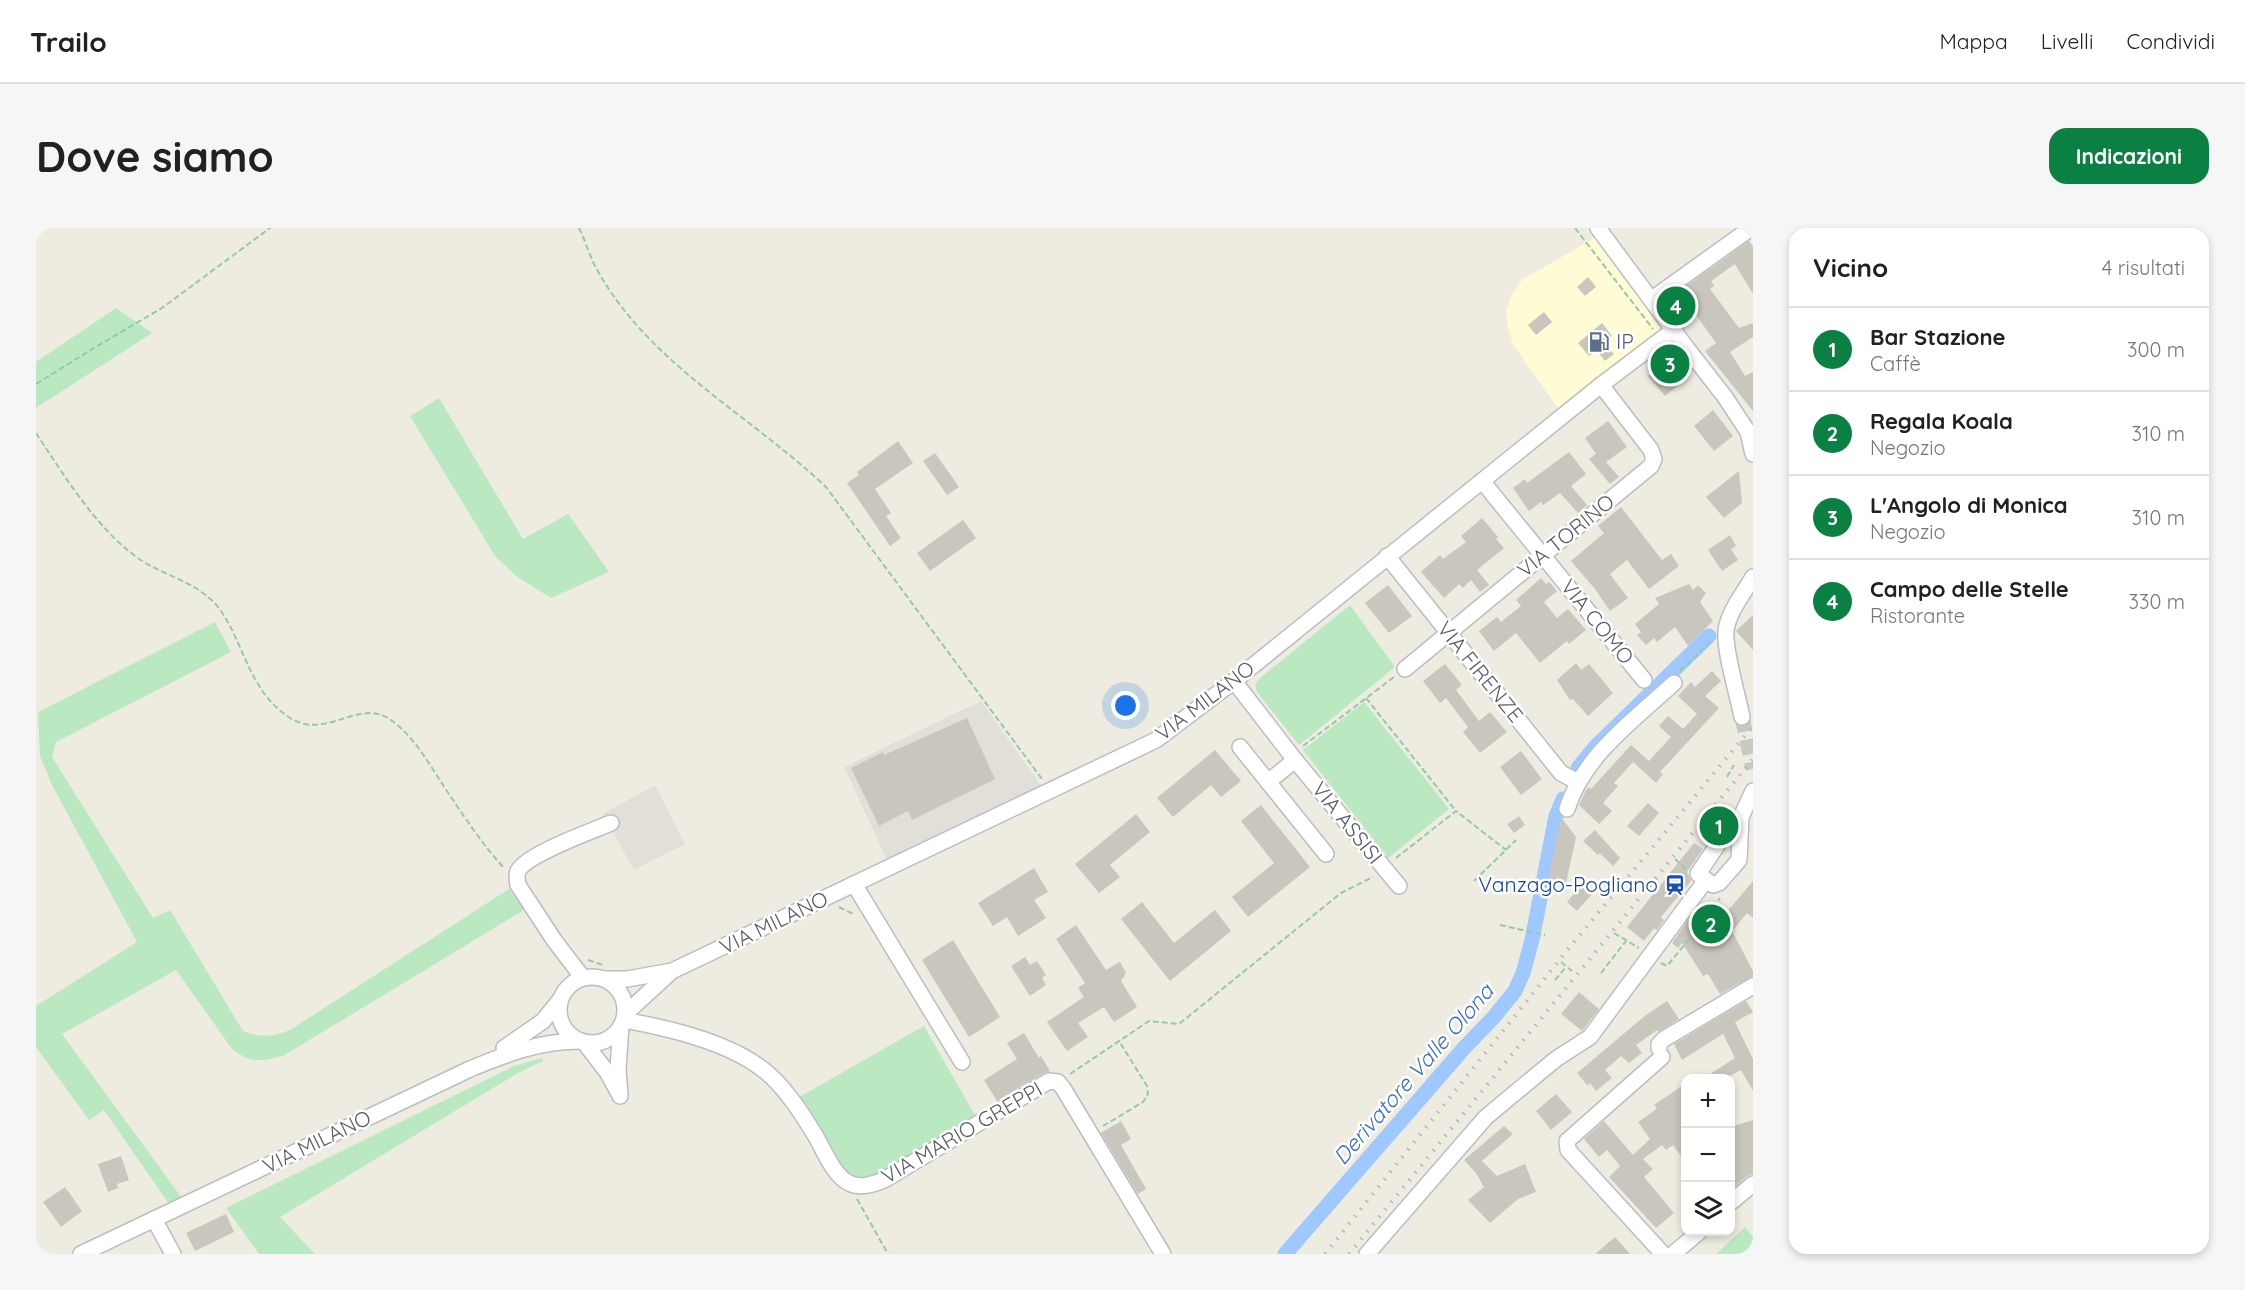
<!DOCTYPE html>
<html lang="it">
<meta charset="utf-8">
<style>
:root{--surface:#fff;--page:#f6f6f6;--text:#202124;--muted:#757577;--line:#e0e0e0;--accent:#0b8043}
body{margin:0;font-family:Quicksand,sans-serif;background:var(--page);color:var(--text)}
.controls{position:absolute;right:18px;bottom:18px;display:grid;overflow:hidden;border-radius:12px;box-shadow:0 3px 9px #0003}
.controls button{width:54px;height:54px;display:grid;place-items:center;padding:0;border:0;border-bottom:2px solid var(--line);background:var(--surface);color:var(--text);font:30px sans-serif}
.you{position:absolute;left:1090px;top:478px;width:21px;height:21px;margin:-15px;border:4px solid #fff;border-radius:50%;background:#1a73e8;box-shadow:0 0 0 9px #1a73e833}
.badge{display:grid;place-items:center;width:39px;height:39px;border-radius:50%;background:var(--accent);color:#fff;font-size:20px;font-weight:700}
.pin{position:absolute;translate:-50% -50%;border:3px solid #fff;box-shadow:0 2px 6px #0006}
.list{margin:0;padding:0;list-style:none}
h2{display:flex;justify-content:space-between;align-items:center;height:78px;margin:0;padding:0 24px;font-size:26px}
h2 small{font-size:20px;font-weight:400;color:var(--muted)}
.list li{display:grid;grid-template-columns:39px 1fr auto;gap:18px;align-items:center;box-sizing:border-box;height:84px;padding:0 24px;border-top:2px solid var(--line)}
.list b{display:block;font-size:22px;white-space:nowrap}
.list p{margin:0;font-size:20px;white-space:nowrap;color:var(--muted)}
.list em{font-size:20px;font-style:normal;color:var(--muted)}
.icon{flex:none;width:33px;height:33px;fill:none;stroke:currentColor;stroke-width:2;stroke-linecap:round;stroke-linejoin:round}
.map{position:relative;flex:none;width:1717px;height:1026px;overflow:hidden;border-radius:18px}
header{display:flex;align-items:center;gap:36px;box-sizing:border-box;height:84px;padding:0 30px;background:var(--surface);border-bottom:2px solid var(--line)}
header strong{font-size:28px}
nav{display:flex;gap:33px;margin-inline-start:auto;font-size:21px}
.intro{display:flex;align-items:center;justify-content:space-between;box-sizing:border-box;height:144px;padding:0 36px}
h1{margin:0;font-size:42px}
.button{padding:15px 27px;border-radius:18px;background:var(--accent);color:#fff;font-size:21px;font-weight:700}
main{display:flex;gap:36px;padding:0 36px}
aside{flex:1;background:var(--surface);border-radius:18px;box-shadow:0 3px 9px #0003}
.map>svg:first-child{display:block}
.commercial{fill:#fffbd4}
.industrial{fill:#e1dfd8}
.green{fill:#bae8c0}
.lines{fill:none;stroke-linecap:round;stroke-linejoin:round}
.canal{stroke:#9fc8ff;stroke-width:15}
.building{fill:#c9c6bd}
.minor-tunnel{stroke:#c9c8c1;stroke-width:15;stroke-dasharray:15 8;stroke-linecap:butt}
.minor-casing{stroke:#bbbdc3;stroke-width:18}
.path{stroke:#93c9aa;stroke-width:2;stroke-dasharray:6 3;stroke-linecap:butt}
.minor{stroke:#fff;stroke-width:15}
.rail{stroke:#b4b5b6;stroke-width:4;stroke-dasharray:1.5 8;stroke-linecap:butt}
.labels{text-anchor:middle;stroke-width:5;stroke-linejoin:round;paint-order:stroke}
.service-label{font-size:21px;fill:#4e5e75;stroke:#fff;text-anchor:start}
.street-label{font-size:21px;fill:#595c63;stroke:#fff}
.transit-label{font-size:21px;fill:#164399;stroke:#fff;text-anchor:end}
.water-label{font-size:22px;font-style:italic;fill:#376ccd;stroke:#fff}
</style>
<header>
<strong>Trailo</strong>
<nav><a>Mappa</a><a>Livelli</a><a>Condividi</a></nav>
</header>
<div class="intro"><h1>Dove siamo</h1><a class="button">Indicazioni</a></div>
<main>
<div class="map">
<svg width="1717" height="1026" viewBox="0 0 1717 1026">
<rect width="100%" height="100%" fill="#eeece0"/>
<polygon class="commercial" points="1560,9 1628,99 1524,183 1478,118 1472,100 1470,83 1476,66 1486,52"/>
<g class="industrial">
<polygon points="945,473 1008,562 852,634 808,539"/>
<polygon points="619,557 649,616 598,642 567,586"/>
</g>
<g class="green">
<polygon points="80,80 116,105 0,180 0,134"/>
<polygon points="403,170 487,311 532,286 573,344 515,370 480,348 459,328 374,188"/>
<polygon points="1314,377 1359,439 1263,517 1221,464 1219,457 1224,450"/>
<path d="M 179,394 L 195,424 L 20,514 L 16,529 L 117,690 L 134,682 L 207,803 C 224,810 237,809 254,802 L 473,661 L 488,682 L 247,828 C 224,833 216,836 196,821 L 140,742 L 26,806 L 146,970 L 133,976 L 68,882 L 53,892 L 0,819 L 0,778 L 101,714 L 16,557 L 4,528 L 2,484 Z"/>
<polygon points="1328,474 1413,581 1352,630 1267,522"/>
<path d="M 888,798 L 940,889 L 846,945 C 834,950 824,952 811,946 L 781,897 L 758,872 Z"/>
<polygon points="506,830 507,833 482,845 244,989 279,1026 223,1026 190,980 478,838"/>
<polygon points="1709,999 1717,1009 1717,1026 1680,1026"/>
</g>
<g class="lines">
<g class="canal">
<polyline points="1542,540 1560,518 1673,408"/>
<polyline points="1249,1026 1429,819 1457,790 1479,763 1487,745 1496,712 1520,588 1527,571"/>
</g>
</g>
<g class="building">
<polygon points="1713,13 1717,19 1717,66 1699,36 1675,53 1678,58 1674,61 1703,100 1717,95 1717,109 1694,124 1709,148 1717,144 1717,183 1669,123 1680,115 1657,83 1643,92 1629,73"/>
<polygon points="1552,49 1560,59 1549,68 1541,59"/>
<polygon points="1508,84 1516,94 1500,107 1492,97"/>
<polygon points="1566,95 1576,108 1568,115 1578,126 1569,133 1560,122 1553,128 1542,115"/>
<polygon points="1616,130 1637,132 1649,145 1642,151 1645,155 1629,168 1612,148 1621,140 1614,132"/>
<polygon points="1677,182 1697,208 1678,223 1658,198"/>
<polygon points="1572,193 1591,219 1570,234 1583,249 1574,256 1553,231 1560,226 1549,210"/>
<polygon points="862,213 877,235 839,261 855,285 850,288 865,310 854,318 811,255 823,247 821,244"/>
<polygon points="1533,224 1550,246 1535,258 1551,277 1542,285 1524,265 1507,277 1505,274 1493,283 1477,260 1489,251 1491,255"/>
<polygon points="899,225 923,259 911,267 887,233"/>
<polygon points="1703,243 1706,275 1688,290 1670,269"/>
<polygon points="1585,279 1626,332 1635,326 1643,338 1613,361 1591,332 1574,346 1592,370 1574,383 1559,361 1535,333 1568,305 1562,298"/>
<polygon points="1446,290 1462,309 1460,311 1468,320 1441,342 1453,357 1444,364 1435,352 1427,360 1423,356 1408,370 1385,344 1404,327 1407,331 1430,314 1425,308"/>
<polygon points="927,292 940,310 894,343 881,325"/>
<polygon points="1694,307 1700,318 1695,321 1702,332 1686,343 1672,322"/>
<polygon points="1505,350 1510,356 1513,354 1521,363 1508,374 1521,390 1532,381 1550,402 1533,416 1531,413 1504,435 1480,405 1458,423 1443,403 1461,389 1465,394 1485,378 1480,372"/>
<polygon points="1653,356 1657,362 1662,357 1670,365 1664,374 1677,393 1652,418 1639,399 1621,414 1618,410 1610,417 1601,407 1605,404 1599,396 1623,376 1619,370"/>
<polygon points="1352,357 1376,388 1353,405 1329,375"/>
<polygon points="1717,387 1717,422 1700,403"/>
<polygon points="1540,435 1545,442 1553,436 1577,465 1552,488 1537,471 1534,472 1521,452"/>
<polygon points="1409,436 1426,457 1420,462 1443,493 1454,484 1471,504 1444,525 1427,504 1432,499 1410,470 1404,475 1387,453"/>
<polygon points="1676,443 1685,453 1669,468 1683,480 1624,544 1627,546 1620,555 1597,534 1578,555 1582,558 1567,575 1576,583 1563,596 1543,577 1550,562 1553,559 1555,561 1595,517 1613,533 1635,509 1623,498 1632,488 1647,501 1661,486 1642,468 1655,454 1659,459"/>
<polygon points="931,490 959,551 876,592 872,583 843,598 815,540 847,524 848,527"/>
<polygon points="1179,522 1205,553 1185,569 1175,557 1137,589 1121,570"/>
<polygon points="1485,523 1506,551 1485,567 1464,539"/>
<polygon points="1612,575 1623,585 1603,608 1591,598"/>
<polygon points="1225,577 1274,639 1212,689 1196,669 1238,635 1205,593"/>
<polygon points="1688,584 1692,589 1675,608 1671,604"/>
<polygon points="1100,586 1114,604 1074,637 1084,649 1063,665 1039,636"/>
<polygon points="1483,588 1489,597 1478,605 1471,596"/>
<polygon points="1525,589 1540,609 1529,660 1513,648"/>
<polygon points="1559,602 1584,630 1577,638 1564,625 1562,627 1547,613"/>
<polygon points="1658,615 1667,621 1651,644 1655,653 1625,689 1628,692 1621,702 1618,700 1608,713 1591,699"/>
<polygon points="998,640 1012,664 998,672 1010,690 982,708 971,689 957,698 942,675"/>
<polygon points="1717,653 1717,690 1711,685 1696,703 1717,743 1717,748 1684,766 1672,746 1667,748 1646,715 1642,720 1636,715 1652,692 1663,704 1686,677 1691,684"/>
<polygon points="1548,654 1559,663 1541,683 1531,674"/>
<polygon points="1106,674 1138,715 1179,682 1195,703 1134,753 1085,691"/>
<polygon points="1040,697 1070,742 1084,734 1090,745 1085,753 1101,779 1078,794 1068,779 1042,795 1052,809 1031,823 1011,794 1048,769 1042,760 1049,755 1020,711"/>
<polygon points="917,712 964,789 933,809 886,732"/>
<polygon points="989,729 994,737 1001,733 1010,747 1006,750 1010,757 994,768 975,738"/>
<polygon points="1543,764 1563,781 1546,803 1525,786"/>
<polygon points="1631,773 1643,791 1622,804 1621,802 1600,817 1606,825 1593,835 1585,828 1569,842 1576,850 1560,863 1554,855 1552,858 1541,845 1610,787"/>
<polygon points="1710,773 1717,784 1699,794 1717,831 1717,863 1705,842 1690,850 1668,850 1699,830 1687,806 1646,832 1638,816"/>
<polygon points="988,805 1003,830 1005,828 1014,843 1008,845 961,873 948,852 981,831 971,815"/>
<polygon points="1650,855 1650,935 1637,917 1630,922 1626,917 1607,931 1617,941 1608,949 1638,985 1620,1000 1573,949 1584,938 1571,922 1563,929 1548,911 1568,893 1597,927 1614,911 1602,894 1618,883 1621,880 1618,877"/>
<polygon points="1520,866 1536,884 1515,902 1500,883"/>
<polygon points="1717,892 1717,946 1711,948 1695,962 1695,899"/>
<polygon points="1085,893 1095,911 1085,917 1110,961 1102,966 1065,905"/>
<polygon points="1468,898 1477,906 1446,933 1461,948 1489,936 1500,964 1482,971 1454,995 1432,972 1448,959 1440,945 1428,932"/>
<polygon points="85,928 93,952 81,956 82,960 72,964 62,936"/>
<polygon points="29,959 46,983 25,999 7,974"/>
<polygon points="190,986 198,1004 159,1023 150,1005"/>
<polygon points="1579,1009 1594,1026 1559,1026"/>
</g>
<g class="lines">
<polyline class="minor-tunnel" points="1706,489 1717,541"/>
<g class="minor-casing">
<g id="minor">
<polyline points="1562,0 1650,119 1689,169 1712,204 1717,226"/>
<polyline points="1616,71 1715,0"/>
<polyline points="1446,253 1608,452"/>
<polyline points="1351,328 1525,545 1542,554"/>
<polyline points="1369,441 1615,238 1618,231 1615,222 1565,157"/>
<polyline points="1198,453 1259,532 1363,658"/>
<path d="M 1706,489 C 1702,468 1688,422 1690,403 C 1692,384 1708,365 1717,349"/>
<polyline points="1204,519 1290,626"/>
<polyline points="1232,554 1259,532"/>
<path d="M 1531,581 C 1547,528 1599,491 1638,455"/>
<polyline points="1705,589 1684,613 1662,646 1677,657 1683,655 1703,632 1705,589 1717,563"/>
<polyline points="818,656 926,834"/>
<circle cx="556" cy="782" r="33"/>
<path d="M 547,750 L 518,712 L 482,657 C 481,652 480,648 482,643 C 491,626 556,603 575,595"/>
<polyline points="568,751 591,751 636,743 1120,512 1198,453 1565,157 1639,101"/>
<polyline points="589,786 636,743"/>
<path d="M 588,792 C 631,800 689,813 725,840 C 747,856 765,884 779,907 C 788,922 797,947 813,955 C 825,961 837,956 848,952 L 1013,853 L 1022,854 L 1027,860 L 1127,1026"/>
<polyline points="548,814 571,844 582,864"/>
<polyline points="468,820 507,793 524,772"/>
<polyline points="1623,820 1623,816 1628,811 1717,758"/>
<polyline points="1626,829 1531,913 1532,922 1627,1026"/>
<polyline points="584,868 582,841 585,798"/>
<polyline points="1694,975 1717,956"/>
<polyline points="118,991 137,1026"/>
<path d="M 45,1026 L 434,841 C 470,826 504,813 544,813"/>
<polyline points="1331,1026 1450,889 1520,831 1554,809 1670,652"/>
<polyline points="1637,1026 1663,1004"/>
</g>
</g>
<g class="path">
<path d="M 543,0 C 549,12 553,26 559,38 C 611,135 713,186 790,259 L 1006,551"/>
<polyline points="1539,0 1617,101"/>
<polyline points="0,156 58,120 126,80 234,0"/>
<path d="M 0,205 C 27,246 59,298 99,328 C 127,349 164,353 185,383 C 210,420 214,466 256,491 C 290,511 321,472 352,490 C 377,506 393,536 409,560 C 427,587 446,616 468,640"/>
<polyline points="1644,443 1675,413"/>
<polyline points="1330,470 1420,583"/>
<polyline points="1267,518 1358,449"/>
<polyline points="1691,549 1698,537"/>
<polyline points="1360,630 1420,583 1470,622"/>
<polyline points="1639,631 1650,641"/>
<polyline points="1438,653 1480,612"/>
<polyline points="803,679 819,687"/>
<polyline points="1464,697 1509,707"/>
<polyline points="1578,705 1603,720"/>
<polyline points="552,732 567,737"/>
<polyline points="1525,734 1536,743"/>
<polyline points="1625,735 1631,738 1664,698 1684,670"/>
<polyline points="1565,745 1590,713"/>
<polyline points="1519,752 1530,739"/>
<polyline points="1034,846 1113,793 1143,796 1305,665 1337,649"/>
<polyline points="1067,898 1107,874 1112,866 1111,858 1083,813"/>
<polyline points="821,971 852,1026"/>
</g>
<use href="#minor" class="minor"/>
<g class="rail">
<polyline points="1289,1026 1529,725 1717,498"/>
<polyline points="1313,1026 1717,531"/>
</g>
</g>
<defs>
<g id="fuel-bare" transform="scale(1.62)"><path d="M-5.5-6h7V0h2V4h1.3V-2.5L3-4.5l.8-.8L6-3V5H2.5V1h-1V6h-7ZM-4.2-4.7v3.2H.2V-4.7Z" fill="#5c6f8a" stroke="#fff" stroke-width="2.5" paint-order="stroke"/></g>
<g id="station-bare" transform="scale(1.62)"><path d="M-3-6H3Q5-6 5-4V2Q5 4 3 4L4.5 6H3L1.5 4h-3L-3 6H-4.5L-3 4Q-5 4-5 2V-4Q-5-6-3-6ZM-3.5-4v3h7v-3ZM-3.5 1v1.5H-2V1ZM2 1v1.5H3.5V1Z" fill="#1a4fb4" stroke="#fff" stroke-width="2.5" paint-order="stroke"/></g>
</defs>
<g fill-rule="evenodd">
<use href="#fuel-bare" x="1563" y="114"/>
<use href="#station-bare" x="1639" y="657"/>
</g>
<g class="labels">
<g class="service-label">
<text x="1580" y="121">IP</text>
</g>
<g class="street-label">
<text transform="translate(1530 308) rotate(-39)" y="7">VIA TORINO</text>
<text transform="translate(1561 394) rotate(51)" y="7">VIA COMO</text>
<text transform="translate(1444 444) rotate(51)" y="7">VIA FIRENZE</text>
<text transform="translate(1169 473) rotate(-37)" y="7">VIA MILANO</text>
<text transform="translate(1311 595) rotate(51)" y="7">VIA ASSISI</text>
<text transform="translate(738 695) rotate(-26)" y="7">VIA MILANO</text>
<text transform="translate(926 905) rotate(-30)" y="7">VIA MARIO GREPPI</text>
<text transform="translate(281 914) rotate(-26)" y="7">VIA MILANO</text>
</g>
<g class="transit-label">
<text x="1622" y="664">Vanzago-Pogliano</text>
</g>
<g class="water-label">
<text transform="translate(1377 846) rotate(-49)" y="8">Derivatore Valle Olona</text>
</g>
</g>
</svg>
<div class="controls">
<button>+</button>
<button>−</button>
<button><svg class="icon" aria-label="layers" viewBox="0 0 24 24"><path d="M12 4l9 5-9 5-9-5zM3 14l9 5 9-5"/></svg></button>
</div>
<div class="you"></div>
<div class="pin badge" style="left:1683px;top:598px">1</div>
<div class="pin badge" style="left:1675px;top:696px">2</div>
<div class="pin badge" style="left:1634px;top:136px">3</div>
<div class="pin badge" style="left:1640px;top:78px">4</div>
</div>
<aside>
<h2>Vicino<small>4 risultati</small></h2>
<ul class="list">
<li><span class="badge">1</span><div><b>Bar Stazione</b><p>Caffè</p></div><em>300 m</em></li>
<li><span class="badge">2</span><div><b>Regala Koala</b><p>Negozio</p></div><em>310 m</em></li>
<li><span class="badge">3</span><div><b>L'Angolo di Monica</b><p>Negozio</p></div><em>310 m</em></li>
<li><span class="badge">4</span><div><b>Campo delle Stelle</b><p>Ristorante</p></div><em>330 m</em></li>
</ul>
</aside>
</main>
